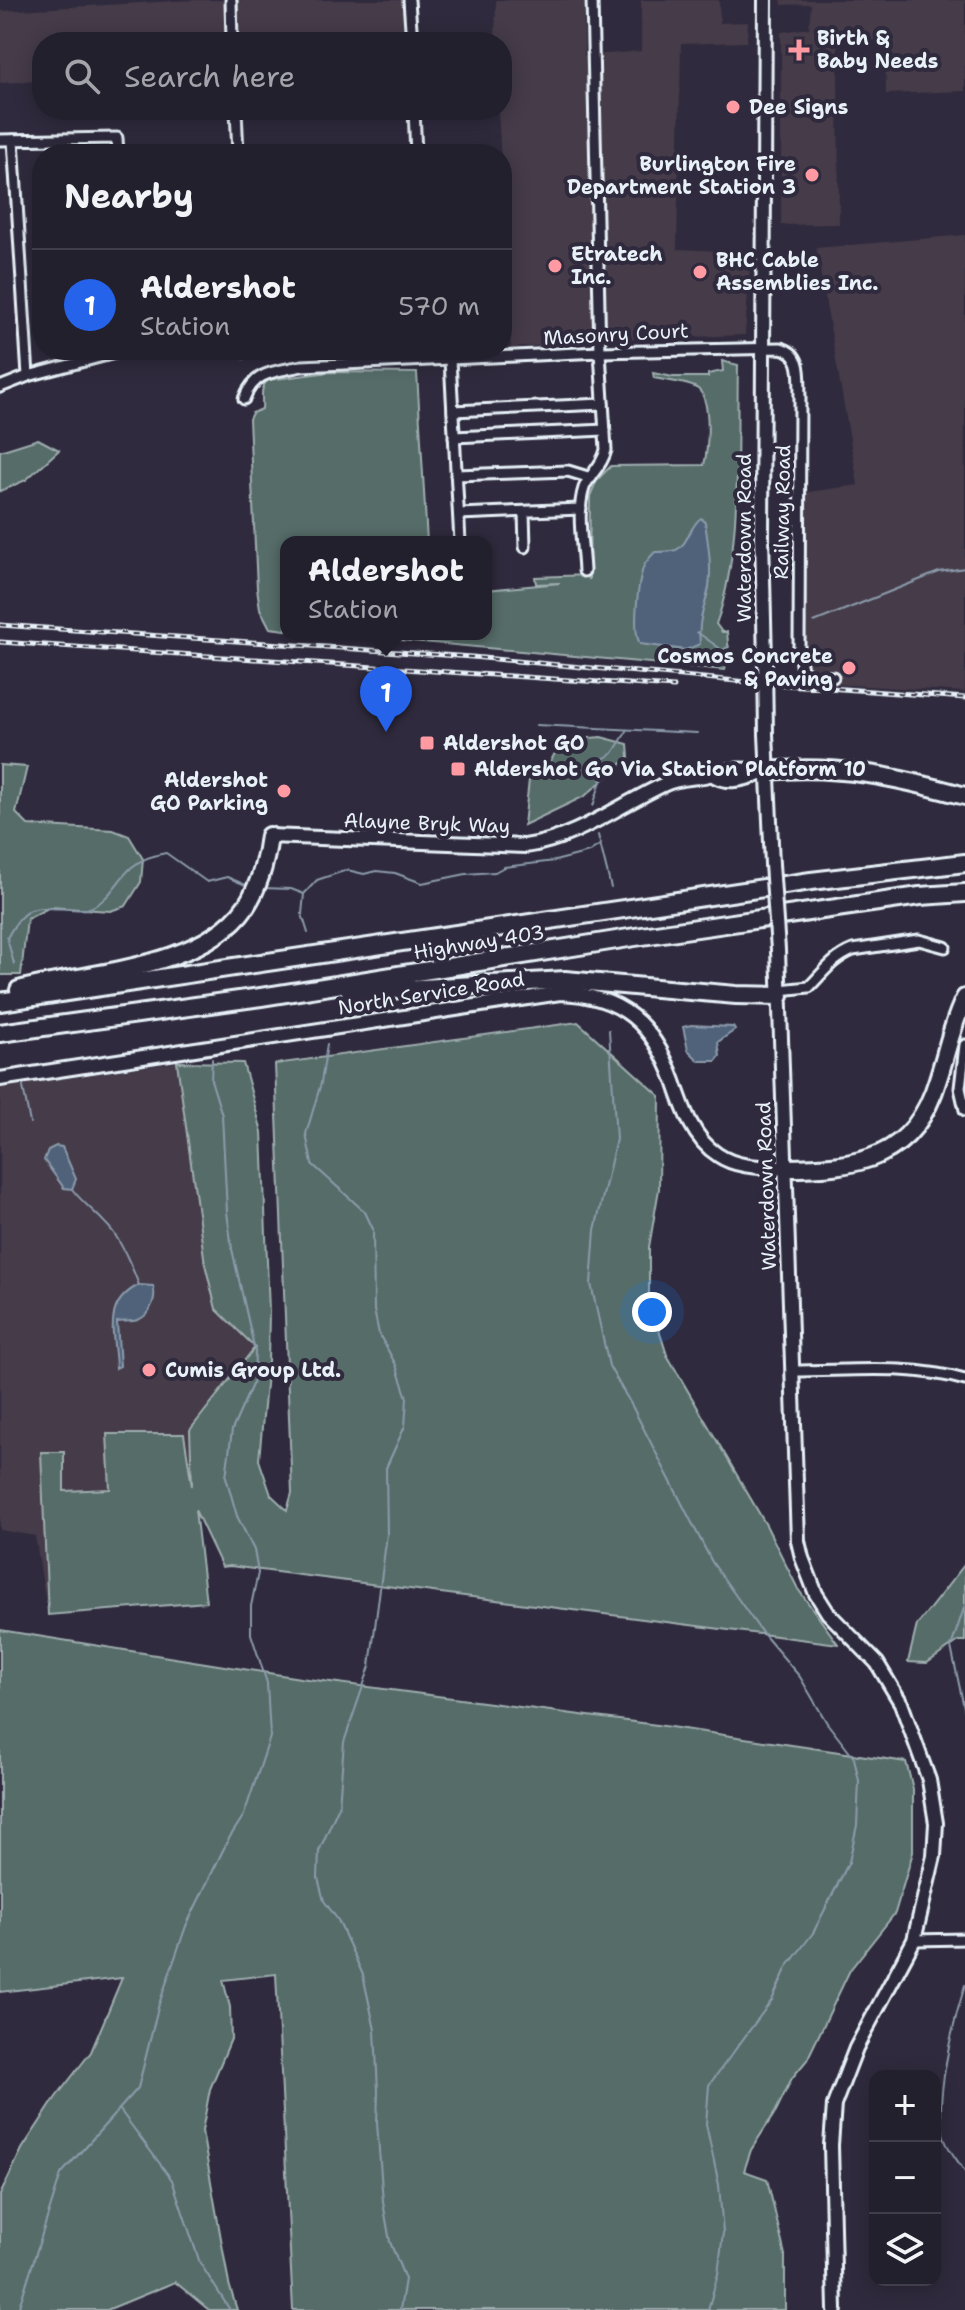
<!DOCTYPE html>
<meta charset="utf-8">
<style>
:root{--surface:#23202e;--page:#2b2836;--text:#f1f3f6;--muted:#a3a3aa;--line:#403e4a;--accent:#2563eb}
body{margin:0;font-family:"Shantell Sans",sans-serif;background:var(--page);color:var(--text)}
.controls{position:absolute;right:24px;bottom:24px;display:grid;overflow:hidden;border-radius:16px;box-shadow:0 4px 20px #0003}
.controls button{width:72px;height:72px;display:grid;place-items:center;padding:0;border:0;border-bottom:2px solid var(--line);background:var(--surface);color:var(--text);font:40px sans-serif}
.you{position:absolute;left:652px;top:1312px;width:28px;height:28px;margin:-20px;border:6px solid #fff;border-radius:50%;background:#1a73e8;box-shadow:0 0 0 12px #1a73e833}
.badge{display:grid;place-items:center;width:52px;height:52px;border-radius:50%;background:var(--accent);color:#fff;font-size:26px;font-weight:700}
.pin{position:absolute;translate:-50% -66px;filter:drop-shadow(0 2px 4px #0008)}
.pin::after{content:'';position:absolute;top:42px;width:28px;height:24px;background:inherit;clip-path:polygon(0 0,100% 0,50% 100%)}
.popup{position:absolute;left:280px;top:536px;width:212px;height:104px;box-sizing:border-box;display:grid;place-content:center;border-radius:16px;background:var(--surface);filter:drop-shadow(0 2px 6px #0005);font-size:26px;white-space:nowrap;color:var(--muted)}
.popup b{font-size:30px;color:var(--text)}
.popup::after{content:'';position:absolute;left:50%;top:100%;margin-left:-16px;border:16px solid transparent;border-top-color:var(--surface)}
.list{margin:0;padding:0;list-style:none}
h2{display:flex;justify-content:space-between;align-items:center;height:104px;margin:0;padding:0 32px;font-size:34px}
h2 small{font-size:26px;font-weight:400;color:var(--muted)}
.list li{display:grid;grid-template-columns:52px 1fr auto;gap:24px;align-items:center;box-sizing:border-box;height:112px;padding:0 32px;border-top:2px solid var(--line)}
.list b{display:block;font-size:30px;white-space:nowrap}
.list p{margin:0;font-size:26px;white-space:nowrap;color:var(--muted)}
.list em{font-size:26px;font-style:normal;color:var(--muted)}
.icon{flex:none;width:44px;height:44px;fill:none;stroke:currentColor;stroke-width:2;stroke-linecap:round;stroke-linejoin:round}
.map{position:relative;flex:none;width:965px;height:2310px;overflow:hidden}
.search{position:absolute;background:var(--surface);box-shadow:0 4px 20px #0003;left:32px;top:32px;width:480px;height:88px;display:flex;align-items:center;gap:20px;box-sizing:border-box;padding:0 28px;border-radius:32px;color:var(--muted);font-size:30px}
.panel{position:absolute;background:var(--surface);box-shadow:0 4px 20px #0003;left:32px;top:144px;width:480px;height:216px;border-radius:32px}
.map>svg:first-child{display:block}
.built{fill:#453b49}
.green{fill:#566c67;stroke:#9faeb0;stroke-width:2}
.water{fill:#4f627a;stroke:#8c9bac;stroke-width:2}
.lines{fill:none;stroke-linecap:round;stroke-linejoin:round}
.stream{stroke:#8c9bac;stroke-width:2}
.street-casing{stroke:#e8f1f8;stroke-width:15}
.secondary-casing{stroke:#e8f1f8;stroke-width:18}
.highway-casing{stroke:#e8f1f8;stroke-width:22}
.street{stroke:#2f2a3d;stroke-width:9}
.secondary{stroke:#2f2a3d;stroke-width:12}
.highway{stroke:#2f2a3d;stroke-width:16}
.rail-casing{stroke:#e8f1f8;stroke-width:5}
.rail{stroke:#2f2a3d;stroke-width:2;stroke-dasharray:6;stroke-linecap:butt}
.secondary-bridge-casing{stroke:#e8f1f8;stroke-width:18;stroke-linecap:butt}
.secondary-bridge{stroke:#2f2a3d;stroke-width:12}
.poi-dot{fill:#ff9aa2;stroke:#2f2a3d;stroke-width:3}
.labels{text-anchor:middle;stroke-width:8;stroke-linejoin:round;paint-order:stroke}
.poi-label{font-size:20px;font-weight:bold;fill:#e8f1f8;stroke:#2f2a3d;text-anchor:start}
.street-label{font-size:20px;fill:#e8f1f8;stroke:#2f2a3d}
</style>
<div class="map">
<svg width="965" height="2310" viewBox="0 0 965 2310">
<rect width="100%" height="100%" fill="#2f2a3d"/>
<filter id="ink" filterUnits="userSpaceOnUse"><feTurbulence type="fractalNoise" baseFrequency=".0125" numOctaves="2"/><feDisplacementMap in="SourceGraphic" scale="16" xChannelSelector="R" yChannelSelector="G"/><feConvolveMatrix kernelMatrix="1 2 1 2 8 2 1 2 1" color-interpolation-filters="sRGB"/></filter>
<g filter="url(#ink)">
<g class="built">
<polygon points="192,0 402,0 405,42 42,42 42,81 0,83 0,11"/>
<polygon points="496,0 584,0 584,56 641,51 641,0 719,0 720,23 748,22 747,42 681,44 677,249 751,252 745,335 613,340 511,348 498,110 502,110 502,42 495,42"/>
<polygon points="781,0 965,0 965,91 886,94 885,40 838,42 839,224 781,225 781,32 809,28 811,4 782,5"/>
<polygon points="965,235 965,692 800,682 801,493 858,485 816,248"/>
<polygon points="177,1062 205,1264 255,1347 232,1378 193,1499 196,1602 47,1610 35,1536 0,1530 0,1088"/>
</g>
<g class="green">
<path d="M 722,361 L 738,365 C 736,444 743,551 716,624 L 722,632 L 727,632 L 729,654 L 725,670 L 336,634 L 486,634 L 486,590 L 560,583 L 536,584 L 535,577 L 588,575 L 589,580 L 590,496 L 597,480 L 611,466 L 704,465 C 708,449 712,401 698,389 C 689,382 666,381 654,378 L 653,373 L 673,377 L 708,377 L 708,374 L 723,371 Z"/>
<path d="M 330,372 L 417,373 L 427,542 L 286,542 L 286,630 L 270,628 L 260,609 L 257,588 L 249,419 L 252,413 L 262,409 C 263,398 259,388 268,380 Z"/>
<polygon points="38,439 59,450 26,480 0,491 0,451"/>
<path d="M 601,737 L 628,744 L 629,757 L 585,796 L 524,825 L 530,771 L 550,763 C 561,736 574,740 601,737 Z"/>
<polygon points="0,765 27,767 16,813 28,825 113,830 129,836 143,859 141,882 126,906 110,911 50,907 27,919 21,975 0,975"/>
<polygon points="578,1022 660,1096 659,1189 649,1247 649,1299 667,1355 766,1525 798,1589 838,1644 230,1566 222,1567 195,1510 206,1602 48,1615 41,1452 64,1452 64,1491 110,1489 107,1434 184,1434 192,1486 190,1430 255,1347 216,1309 205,1264 177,1062 243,1063 262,1132 269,1312 268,1363 259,1460 271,1495 287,1510 292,1493 275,1064"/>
<polygon points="965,1564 965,1641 959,1641 927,1663 908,1662 917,1625"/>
<polygon points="0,1630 300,1678 657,1725 906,1762 913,1789 913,1852 895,1913 850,1970 807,2060 792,2078 776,2111 751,2150 744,2171 767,2179 785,2255 785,2310 293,2310 276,1974 223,1980 230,2007 231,2039 210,2089 202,2131 229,2284 237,2310 209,2310 175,2282 107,2310 0,2310 0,2195 22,2149 56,2097 91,2052 122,1978 0,1992"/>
</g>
<g class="water">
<path d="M 701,518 L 705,522 C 708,543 712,566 709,587 C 705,608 697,621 700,644 L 686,650 L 640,644 C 632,630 638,584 643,568 C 645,562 650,557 655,552 C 661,552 670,552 676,550 C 688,545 690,525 701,518 Z"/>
<polygon points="691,1025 733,1027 735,1030 718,1042 720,1056 716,1061 699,1061 688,1050 683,1027"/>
<polygon points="56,1146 62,1147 76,1179 72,1189 64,1188 44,1160 48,1150"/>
<path d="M 139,1285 L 153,1286 C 157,1297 151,1315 138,1320 C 132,1322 123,1321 117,1322 L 120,1366 L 116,1368 C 115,1335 101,1304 139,1285 Z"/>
</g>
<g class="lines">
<g class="stream">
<polyline points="814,622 939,572 965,568"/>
<polyline points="697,632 722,650"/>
<polyline points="718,659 722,650 729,646"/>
<polyline points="536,725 697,733"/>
<polyline points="593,806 601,781 603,759 613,753 627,731"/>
<polyline points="598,835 611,888"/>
<polyline points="262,888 291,889 304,894"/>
<polyline points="308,933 302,914 304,894 317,880 347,870 364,874 376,871 395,873 422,883 466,874 495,872 504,867 555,861 589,852 601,844"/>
<path d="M 14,964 L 7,938 C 25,904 32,907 68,909 C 74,909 81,910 87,909 C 109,902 116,881 132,867 C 142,858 154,855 166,853 L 207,882 L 227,877 L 248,886"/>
<polyline points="609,1030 616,1139 595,1230 591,1284 609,1366 632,1406 712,1562 760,1630 800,1677 827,1723 854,1758 859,1781 857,1825 849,1862 813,1933 787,1967 772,2000 709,2085 706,2124 719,2185 723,2233 718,2274 708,2310"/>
<polyline points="327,1044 321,1083 306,1134 312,1164 365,1212 373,1229 374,1310 379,1334 396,1365 407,1398 405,1426 386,1468 387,1534 370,1666 344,1742 339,1806 319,1851 318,1878 324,1901 338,1920 363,1975 375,2030 378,2092 377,2123 383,2202 390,2242 405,2279 400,2310"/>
<polyline points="23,1087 30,1123"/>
<path d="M 72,1189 C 84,1205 101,1216 113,1232 C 124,1247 132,1267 139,1285"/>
<polyline points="965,1605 951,1647 965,1712"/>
<path d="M 965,1985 C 954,2020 932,2106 945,2140 C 949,2151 959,2162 965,2172"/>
<polyline points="120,2110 172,2180 200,2263 230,2310"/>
<polyline points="18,2310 61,2174 138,2088 159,2004 186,1926 228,1840 244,1815 270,1737 267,1683 251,1634 251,1606 258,1573 254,1550 237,1516 226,1477 232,1430 254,1380 255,1351 232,1249 227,1212 222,1115 211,1080 212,1059"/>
</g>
<g class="street-casing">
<g id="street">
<polyline points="231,0 232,42"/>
<polyline points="409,0 412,42"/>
<polyline points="236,110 238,154"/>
<polyline points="414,110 416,154"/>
<polyline points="0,140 117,138 118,154"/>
<polyline points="13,140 28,376"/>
<polyline points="244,352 245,350"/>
<polyline points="450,360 460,542"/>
<polyline points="0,387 28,376 126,350"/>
<path d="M 244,399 C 255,370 275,372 302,366 L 600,352 L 781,348 C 804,354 799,378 800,397 L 799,653 L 802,670 L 813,676 L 833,677"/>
<polyline points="453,411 603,404"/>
<polyline points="454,437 605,430"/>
<polyline points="456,475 568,471 591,478"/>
<polyline points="524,512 525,547"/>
<polyline points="459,514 581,509"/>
<path d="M 584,571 C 583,546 576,512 584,488 C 589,474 601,469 606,450 L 600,352 L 592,0"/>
<path d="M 780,990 L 809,987 C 823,973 833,958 853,950 L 919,940 L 945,947"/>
<polyline points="965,1045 960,1088 965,1110"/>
<path d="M 793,1371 C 851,1371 908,1364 965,1380"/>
<polyline points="914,1940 965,1939"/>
</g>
</g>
<g class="secondary-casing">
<g id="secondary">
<polyline points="765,661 762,536 765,0"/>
<polyline points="766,734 772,864"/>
<path d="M 712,774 C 727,786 747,778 763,773"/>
<path d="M 269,836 L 525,846 C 576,839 619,805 665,784 C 680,777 697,779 712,774 C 731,768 747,769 766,771"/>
<polyline points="778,950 798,1541 802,1558 816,1594 828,1613 877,1663 901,1703 929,1780 936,1823 934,1856 914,1940 856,2048 834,2105 831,2145 835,2310"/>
<path d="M 0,1079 L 560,993 C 622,995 653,1024 674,1081 C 683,1108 693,1139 718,1155 C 737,1168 762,1167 784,1168"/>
</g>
</g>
<g class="highway-casing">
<g id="highway">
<path d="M 766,771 C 839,764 896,777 965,796"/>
<path d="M 19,990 C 87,972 203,969 246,906 C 260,885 266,860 269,836"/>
<polyline points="350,992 565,980 736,995 780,996"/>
<polyline points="0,1002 811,881 965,863"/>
<polyline points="0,1033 261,997 635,937 920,896 965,893"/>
<path d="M 784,1168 C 859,1168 914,1160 938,1079 C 947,1052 952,1023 965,998"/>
</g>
</g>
<use href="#street" class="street"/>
<use href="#secondary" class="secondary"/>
<use href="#highway" class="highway"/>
<g class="rail-casing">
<g id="rail">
<polyline points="0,625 472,657 748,682 965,698"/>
<polyline points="0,642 674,687"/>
</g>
</g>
<use href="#rail" class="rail"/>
<g class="secondary-bridge-casing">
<g id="secondary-bridge">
<polyline points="765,661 766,734"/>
<polyline points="772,864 778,950"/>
</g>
</g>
<use href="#secondary-bridge" class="secondary-bridge"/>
</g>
</g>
<g class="poi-dot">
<path d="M795 38h8v8h8v8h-8v8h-8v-8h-8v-8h8z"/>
<circle cx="733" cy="107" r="8"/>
<circle cx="812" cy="175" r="8"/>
<circle cx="555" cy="266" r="8"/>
<circle cx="700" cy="272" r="8"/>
<circle cx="849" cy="668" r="8"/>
<rect x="419" y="735" width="16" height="16" rx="4"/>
<rect x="450" y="761" width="16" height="16" rx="4"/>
<circle cx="284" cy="791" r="8"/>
<circle cx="149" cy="1370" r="8"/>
</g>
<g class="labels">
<g class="poi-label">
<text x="817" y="45">Birth &amp;<tspan x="817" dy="23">Baby Needs</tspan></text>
<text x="749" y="114">Dee Signs</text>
<text x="796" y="171" text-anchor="end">Burlington Fire<tspan x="796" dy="23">Department Station 3</tspan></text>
<text x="571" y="261">Etratech<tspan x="571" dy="23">Inc.</tspan></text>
<text x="716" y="267">BHC Cable<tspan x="716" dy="23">Assemblies Inc.</tspan></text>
<text x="833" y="663" text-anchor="end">Cosmos Concrete<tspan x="833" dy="23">&amp; Paving</tspan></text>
<text x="443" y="750">Aldershot GO</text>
<text x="474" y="776">Aldershot Go Via Station Platform 10</text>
<text x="268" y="787" text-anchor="end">Aldershot<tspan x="268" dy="23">GO Parking</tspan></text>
<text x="165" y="1377">Cumis Group Ltd.</text>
</g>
<g class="street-label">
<text transform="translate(616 334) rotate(-3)" y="7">Masonry Court</text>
<text transform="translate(782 512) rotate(-89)" y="7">Railway Road</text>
<text transform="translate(744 538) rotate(-90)" y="7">Waterdown Road</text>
<text transform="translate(427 823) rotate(2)" y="7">Alayne Bryk Way</text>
<text transform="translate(479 942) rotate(-9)" y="7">Highway 403</text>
<text transform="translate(431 993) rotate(-9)" y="7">North Service Road</text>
<text transform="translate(766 1186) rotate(-92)" y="7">Waterdown Road</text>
</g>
</g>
</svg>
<div class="controls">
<button>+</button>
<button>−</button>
<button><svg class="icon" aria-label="layers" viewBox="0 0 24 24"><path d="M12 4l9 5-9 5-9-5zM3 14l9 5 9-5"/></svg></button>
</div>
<div class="you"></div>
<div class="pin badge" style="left:386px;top:732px">1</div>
<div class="popup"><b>Aldershot</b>Station</div>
<div class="search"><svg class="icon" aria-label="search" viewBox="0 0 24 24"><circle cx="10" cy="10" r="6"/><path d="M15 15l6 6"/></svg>Search here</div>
<section class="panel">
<h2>Nearby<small></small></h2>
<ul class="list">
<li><span class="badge">1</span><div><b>Aldershot</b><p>Station</p></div><em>570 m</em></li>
</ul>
</section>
</div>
